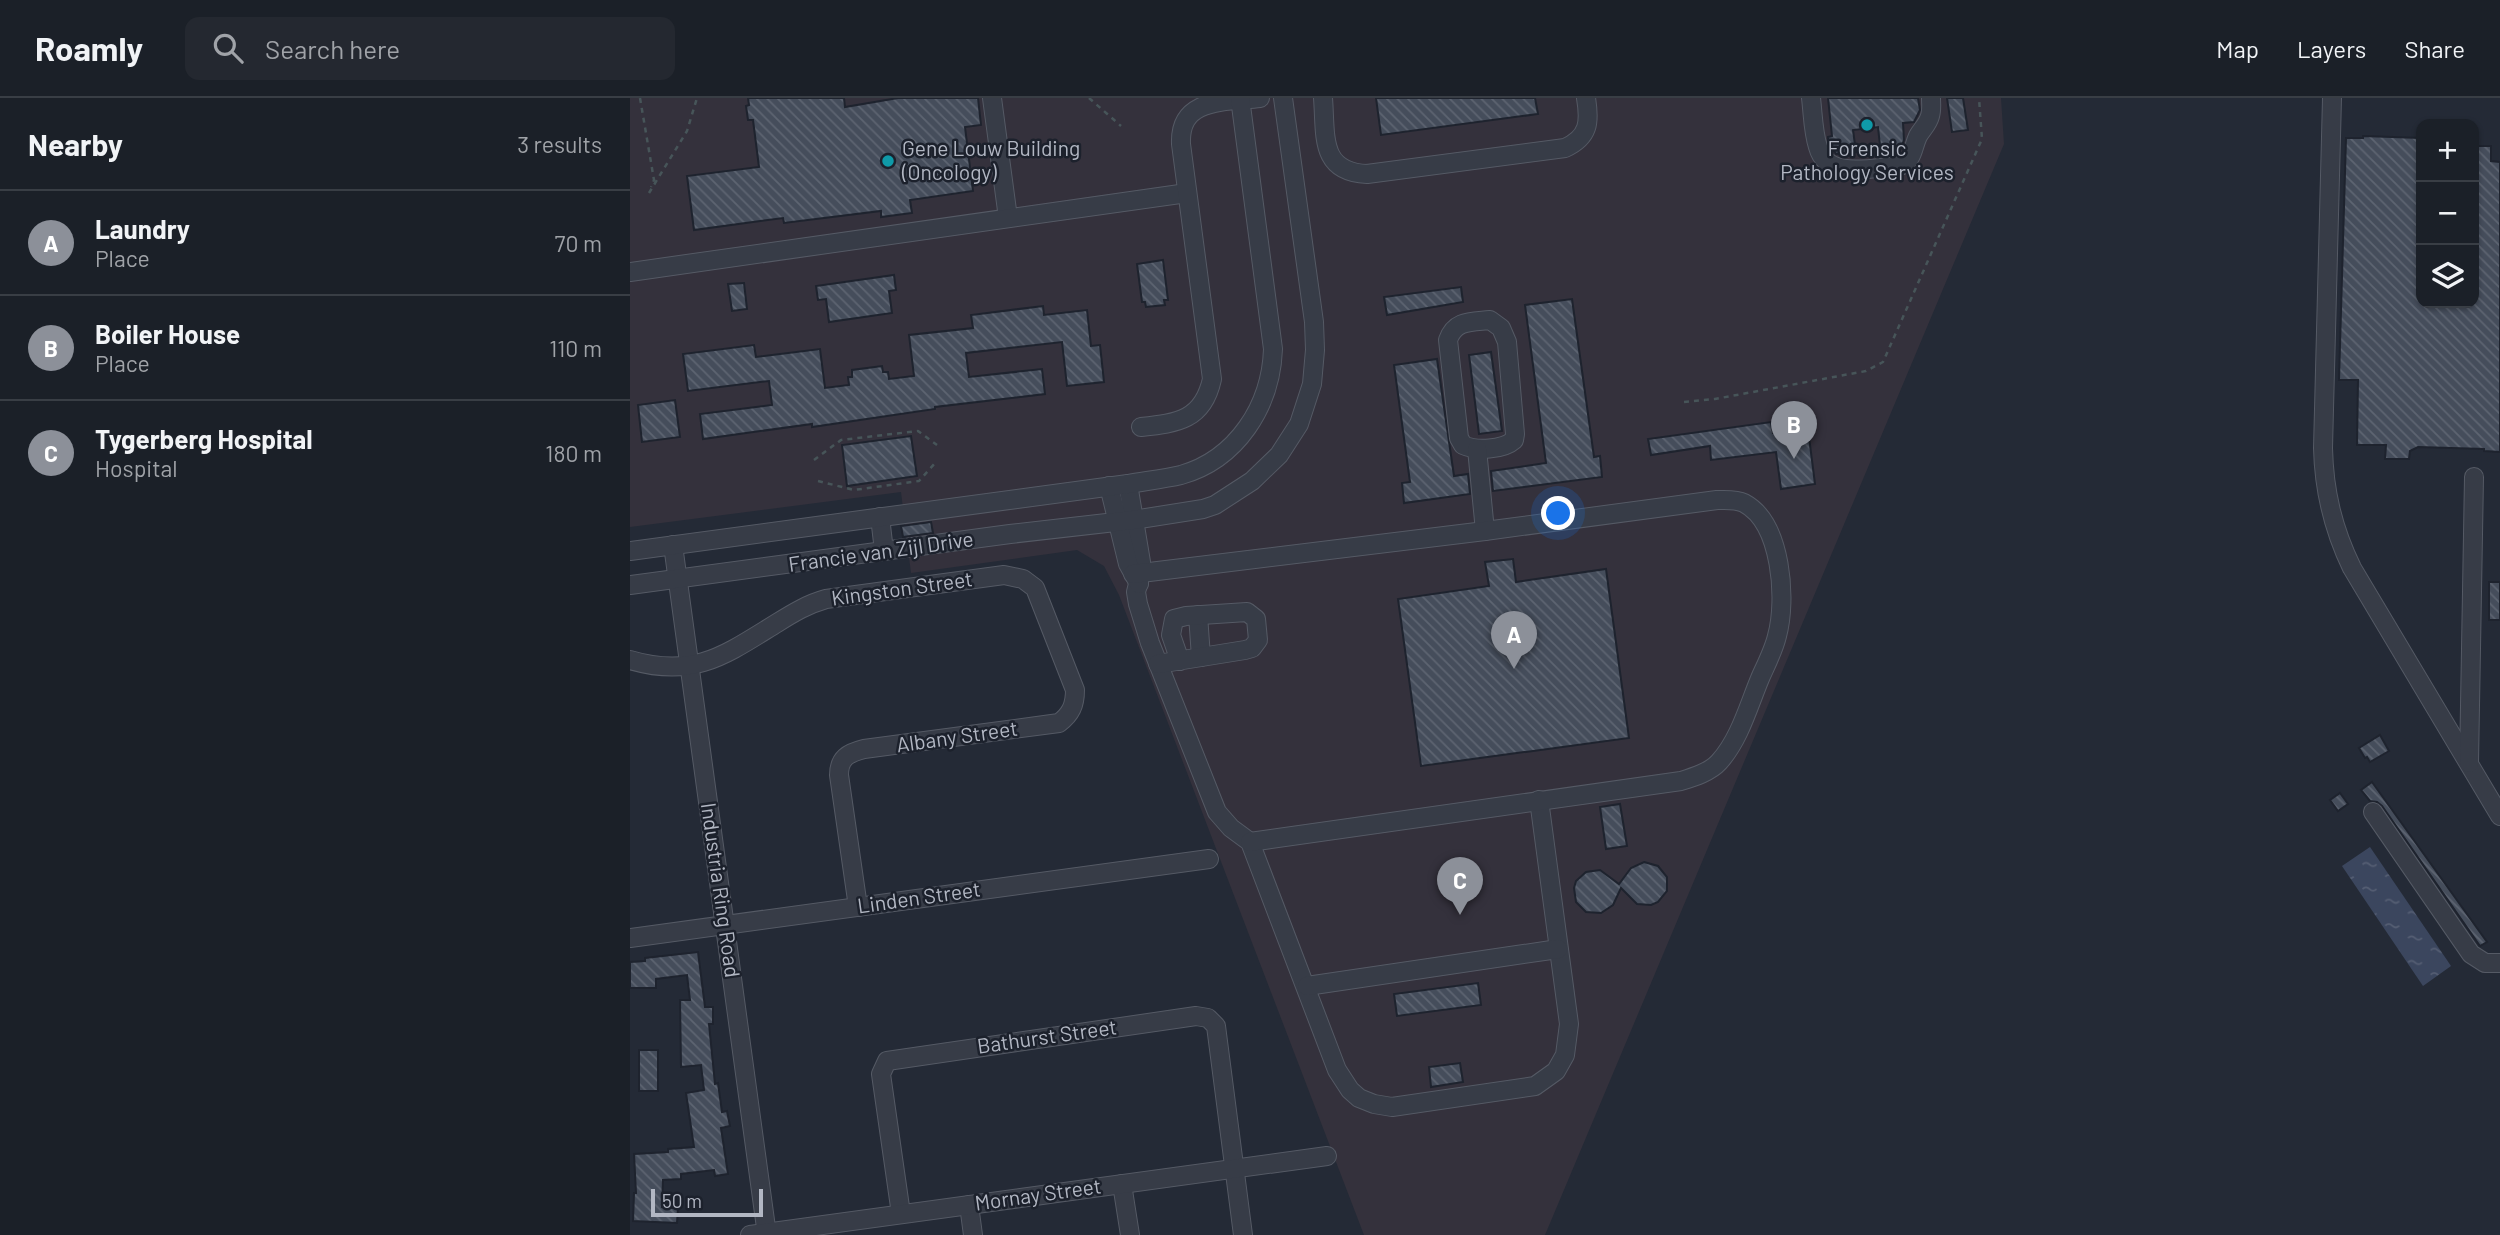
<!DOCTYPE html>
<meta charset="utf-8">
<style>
:root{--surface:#1b2028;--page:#242830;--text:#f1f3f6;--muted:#a0a3a8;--line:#393e45;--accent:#8c9099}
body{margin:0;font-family:Barlow,sans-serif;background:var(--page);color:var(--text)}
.controls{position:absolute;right:21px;top:21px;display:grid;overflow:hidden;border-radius:14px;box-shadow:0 2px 5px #0004}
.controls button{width:63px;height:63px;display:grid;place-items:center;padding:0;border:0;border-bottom:2px solid var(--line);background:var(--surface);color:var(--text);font:35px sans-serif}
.scale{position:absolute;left:21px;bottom:18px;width:112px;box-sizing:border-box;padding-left:7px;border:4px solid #b2b7c3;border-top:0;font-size:19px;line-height:24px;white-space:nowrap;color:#b2b7c3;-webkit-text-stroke:5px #1c212c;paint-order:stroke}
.you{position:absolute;left:929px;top:416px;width:24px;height:24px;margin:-18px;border:5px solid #fff;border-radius:50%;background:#1a73e8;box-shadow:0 0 0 10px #1a73e833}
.badge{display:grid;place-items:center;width:46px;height:46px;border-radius:50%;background:var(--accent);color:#fff;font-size:23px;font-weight:700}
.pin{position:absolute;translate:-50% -58px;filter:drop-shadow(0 2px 4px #0008)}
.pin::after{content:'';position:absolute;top:37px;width:24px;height:21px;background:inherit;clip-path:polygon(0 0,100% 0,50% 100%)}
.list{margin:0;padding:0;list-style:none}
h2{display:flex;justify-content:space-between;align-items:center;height:91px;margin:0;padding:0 28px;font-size:30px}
h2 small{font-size:23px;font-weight:400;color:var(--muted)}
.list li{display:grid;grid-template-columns:46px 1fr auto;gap:21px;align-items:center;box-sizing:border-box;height:105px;padding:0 28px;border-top:2px solid var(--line)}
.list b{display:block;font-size:26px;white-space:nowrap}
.list p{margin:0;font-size:23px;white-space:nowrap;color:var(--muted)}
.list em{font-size:23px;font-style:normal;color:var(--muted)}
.icon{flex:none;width:38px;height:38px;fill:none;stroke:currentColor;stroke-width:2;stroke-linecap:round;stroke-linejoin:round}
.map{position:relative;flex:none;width:1870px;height:1137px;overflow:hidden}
header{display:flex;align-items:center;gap:42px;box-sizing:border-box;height:98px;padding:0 35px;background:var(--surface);border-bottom:2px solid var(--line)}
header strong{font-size:33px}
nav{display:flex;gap:38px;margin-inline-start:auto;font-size:24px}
.search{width:490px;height:63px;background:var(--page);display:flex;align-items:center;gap:18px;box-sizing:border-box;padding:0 24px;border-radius:14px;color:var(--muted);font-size:26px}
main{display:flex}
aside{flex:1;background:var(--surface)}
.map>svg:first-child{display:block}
.medical{fill:#34313c}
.water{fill:url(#water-ripples)}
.building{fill:url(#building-back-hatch);stroke:#1e232e;stroke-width:2}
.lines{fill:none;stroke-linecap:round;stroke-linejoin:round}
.minor-casing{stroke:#555a65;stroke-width:20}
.path{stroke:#475559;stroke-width:2.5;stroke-dasharray:5 5;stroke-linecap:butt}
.minor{stroke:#373c47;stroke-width:18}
.culture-dot{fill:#0f9aa8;stroke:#1c212c;stroke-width:2.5}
.labels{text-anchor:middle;stroke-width:5;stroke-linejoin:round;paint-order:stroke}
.poi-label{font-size:21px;fill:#b2b7c3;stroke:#1c212c;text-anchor:start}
.street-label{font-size:21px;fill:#b2b7c3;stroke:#1c212c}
</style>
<header>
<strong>Roamly</strong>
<div class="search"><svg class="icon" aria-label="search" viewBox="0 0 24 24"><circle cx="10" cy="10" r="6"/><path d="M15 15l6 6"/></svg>Search here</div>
<nav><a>Map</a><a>Layers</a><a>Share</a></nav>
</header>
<main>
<aside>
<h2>Nearby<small>3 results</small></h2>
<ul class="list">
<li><span class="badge">A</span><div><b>Laundry</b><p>Place</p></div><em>70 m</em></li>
<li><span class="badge">B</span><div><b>Boiler House</b><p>Place</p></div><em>110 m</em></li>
<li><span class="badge">C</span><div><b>Tygerberg Hospital</b><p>Hospital</p></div><em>180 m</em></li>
</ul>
</aside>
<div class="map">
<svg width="1870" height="1137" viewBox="0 0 1870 1137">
<defs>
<pattern id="water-ripples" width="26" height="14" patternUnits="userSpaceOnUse" patternTransform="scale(1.75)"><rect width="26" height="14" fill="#3b465e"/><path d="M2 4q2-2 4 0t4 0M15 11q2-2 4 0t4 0" fill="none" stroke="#555e73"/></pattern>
<pattern id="building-back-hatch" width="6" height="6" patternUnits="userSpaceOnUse" patternTransform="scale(1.75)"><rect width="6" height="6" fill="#454d5b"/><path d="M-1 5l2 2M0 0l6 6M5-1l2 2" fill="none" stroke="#5d6471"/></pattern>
</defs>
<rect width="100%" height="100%" fill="#242a36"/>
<polygon class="medical" points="0,0 1371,0 1374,46 915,1137 734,1137 489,497 474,468 447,452 281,475 271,394 0,429"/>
<polygon class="water" points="1740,749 1821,868 1793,888 1712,768"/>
<g class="building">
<polygon points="118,0 214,0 215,9 268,0 348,0 351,27 335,29 343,93 280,102 282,115 251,119 251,113 154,125 153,120 64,132 57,78 129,69 123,22 118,22 116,8 119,7"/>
<polygon points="746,0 905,0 908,16 751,37"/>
<polygon points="1198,0 1288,0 1290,12 1284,24 1273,25 1274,42 1269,55 1251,57 1248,29 1223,32 1226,54 1206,56 1198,43 1198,39 1202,38"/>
<polygon points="1317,0 1333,0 1338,32 1322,34"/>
<polygon points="1733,38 1791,40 1791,205 1844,205 1846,132 1844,132 1844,60 1847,60 1847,48 1861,48 1861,63 1870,64 1870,354 1854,353 1854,351 1788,349 1780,353 1779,361 1755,361 1756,347 1727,347 1728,282 1709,282 1716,40 1733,40"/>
<polygon points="533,162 538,202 534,202 535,207 516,209 515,204 512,204 507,166"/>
<polygon points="264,177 266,192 259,193 262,215 199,224 196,201 188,202 186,188"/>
<polygon points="114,185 117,211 102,213 98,186"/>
<polygon points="831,189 833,204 757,217 754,199"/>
<polygon points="942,201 964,359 970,358 972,379 863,393 861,373 916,365 895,207"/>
<polygon points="413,208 414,217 457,212 461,248 470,247 474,284 437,288 432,244 336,255 339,279 412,271 415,296 305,309 305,311 182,329 182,326 73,341 70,316 142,307 139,283 58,293 53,256 124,247 126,259 190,251 195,290 219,287 218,279 222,279 222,272 252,268 253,274 258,274 259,281 284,278 279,237 343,230 341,217"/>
<polygon points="861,254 872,333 849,336 839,257"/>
<polygon points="807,261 824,378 838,376 840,396 774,405 772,385 780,384 764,267"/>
<polygon points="45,302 50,339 12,344 8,307"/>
<polygon points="1141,324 1143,335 1178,331 1185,386 1151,391 1146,354 1081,362 1080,348 1021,357 1018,341"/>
<polygon points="281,338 287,378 217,388 212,347"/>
<polygon points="301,424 303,435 273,439 271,428"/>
<polygon points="883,461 886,484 976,471 999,640 791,668 768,501 859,488 855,464"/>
<rect x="1859" y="484" width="11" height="38"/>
<polygon points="1750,637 1759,653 1740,664 1737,659 1735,660 1729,650"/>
<polygon points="1742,684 1857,844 1850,848 1752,708 1747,704 1740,703 1731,692"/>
<polygon points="1710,695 1718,706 1708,713 1700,702"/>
<polygon points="990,706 997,748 976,751 970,709"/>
<polygon points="1014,764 1028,768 1037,779 1037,793 1028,804 1021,807 1007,806 991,790 983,807 971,815 956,814 946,804 944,790 946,783 956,774 970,772 989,786 1001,770"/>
<polygon points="68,854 75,909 83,909 83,926 79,926 85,986 88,985 92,1014 97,1013 100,1028 91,1030 98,1076 85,1078 84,1072 51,1076 51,1081 33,1082 32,1109 48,1110 47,1125 3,1123 4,1095 6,1095 4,1056 38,1054 38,1051 64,1049 56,995 74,992 71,967 51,969 50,902 60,902 57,877 26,881 26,890 0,890 0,864 15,863 15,860"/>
<polygon points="848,885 851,907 767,918 764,896"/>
<rect x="9" y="952" width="19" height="41"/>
<polygon points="830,965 833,984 801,989 799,969"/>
</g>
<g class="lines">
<g class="minor-casing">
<g id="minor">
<polyline points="362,0 378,120"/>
<path d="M 693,0 C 696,37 689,74 737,76 L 935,50 C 959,39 960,24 956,0"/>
<path d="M 1181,0 C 1183,16 1183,34 1188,49 C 1197,83 1244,69 1270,68 C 1284,61 1282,51 1288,38 C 1292,31 1298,26 1300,18 C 1302,12 1301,6 1301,0"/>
<path d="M 1702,0 L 1693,350 C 1694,394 1703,431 1722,470 L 1870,718"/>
<polyline points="0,174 557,95"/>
<path d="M 860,222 L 871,230 L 877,244 L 885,336 L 884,342 C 873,352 846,353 833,347 L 829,340 L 818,242 C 825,222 841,224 860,222 Z"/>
<path d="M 511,329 C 548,325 573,322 582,281 L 551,46 C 549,0 593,4 630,0"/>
<polyline points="847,351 855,433"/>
<polyline points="498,386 511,464 511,474 506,494 508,506 520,545 587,714 601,730 620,744 707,972 720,992 729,1000 744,1006 762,1009 905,988 926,973 935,957 939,926 909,702"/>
<polyline points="479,388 498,466 509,486"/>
<polyline points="250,419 254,453"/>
<polyline points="43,447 137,1137"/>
<path d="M 0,453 L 498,386 C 515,383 534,381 551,377 C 607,361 641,308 643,251 L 610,0"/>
<path d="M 503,476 L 855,433 L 1087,402 C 1095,402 1106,401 1114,405 C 1152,425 1157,502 1147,538 C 1144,551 1137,565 1131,578 C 1119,606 1110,641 1089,664 C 1080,674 1064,679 1051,683 L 620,744"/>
<polyline points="0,487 380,436 503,422 573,411 585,407 622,383 649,357 669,326 682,286 685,252 684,224 653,0"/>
<polyline points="568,517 571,559"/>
<path d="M 0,562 C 64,581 95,557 147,525 C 163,515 178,506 196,501 L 374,477 L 393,481 L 405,490 L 445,592 C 445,607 441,616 429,625 L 234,651 C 218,655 209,660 209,677 L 228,809"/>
<polyline points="528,566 615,552 622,550 628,542 626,521 617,514 556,518 544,521 541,537 550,563"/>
<polyline points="1839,665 1844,379"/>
<polyline points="1743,714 1841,856 1855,865 1870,865"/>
<polyline points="0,840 579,761"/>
<polyline points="677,888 928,851"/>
<polyline points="492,1086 500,1137"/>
<polyline points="339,1107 343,1137"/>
<polyline points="271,1116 251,976 257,963 566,918 578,920 586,928 613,1137"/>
<polyline points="120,1137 697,1058"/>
</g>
</g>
<g class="path">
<polyline points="10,0 24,82 21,89"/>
<polyline points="459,0 491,28"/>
<polyline points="19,95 57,33 67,0"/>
<polyline points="1054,304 1085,301 1236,273 1253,264 1352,41 1349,0"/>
<polyline points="184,362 211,342 288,333 307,347"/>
<polyline points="188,383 224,392 289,383 306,364"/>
</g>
<use href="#minor" class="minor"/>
</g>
<g class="culture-dot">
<circle cx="1237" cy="27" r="7"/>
<circle cx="258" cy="63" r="7"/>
</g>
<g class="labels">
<g class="poi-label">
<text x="272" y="58">Gene Louw Building<tspan x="272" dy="24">(Oncology)</tspan></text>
<text x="1237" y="58" text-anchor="middle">Forensic<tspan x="1237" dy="24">Pathology Services</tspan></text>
</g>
<g class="street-label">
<text transform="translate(251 454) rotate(-8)" y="7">Francie van Zijl Drive</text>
<text transform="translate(272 491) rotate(-8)" y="7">Kingston Street</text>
<text transform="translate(327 639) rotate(-8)" y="7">Albany Street</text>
<text transform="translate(90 792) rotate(82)" y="7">Industria Ring Road</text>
<text transform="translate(289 800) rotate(-8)" y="7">Linden Street</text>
<text transform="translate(417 939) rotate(-8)" y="7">Bathurst Street</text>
<text transform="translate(408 1097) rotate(-8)" y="7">Mornay Street</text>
</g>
</g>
</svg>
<div class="controls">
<button>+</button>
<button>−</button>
<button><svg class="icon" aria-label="layers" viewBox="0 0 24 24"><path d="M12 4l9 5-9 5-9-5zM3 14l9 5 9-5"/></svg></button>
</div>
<div class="scale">50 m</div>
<div class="you"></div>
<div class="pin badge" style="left:884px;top:571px">A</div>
<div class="pin badge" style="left:1164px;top:361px">B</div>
<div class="pin badge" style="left:830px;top:817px">C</div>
</div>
</main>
